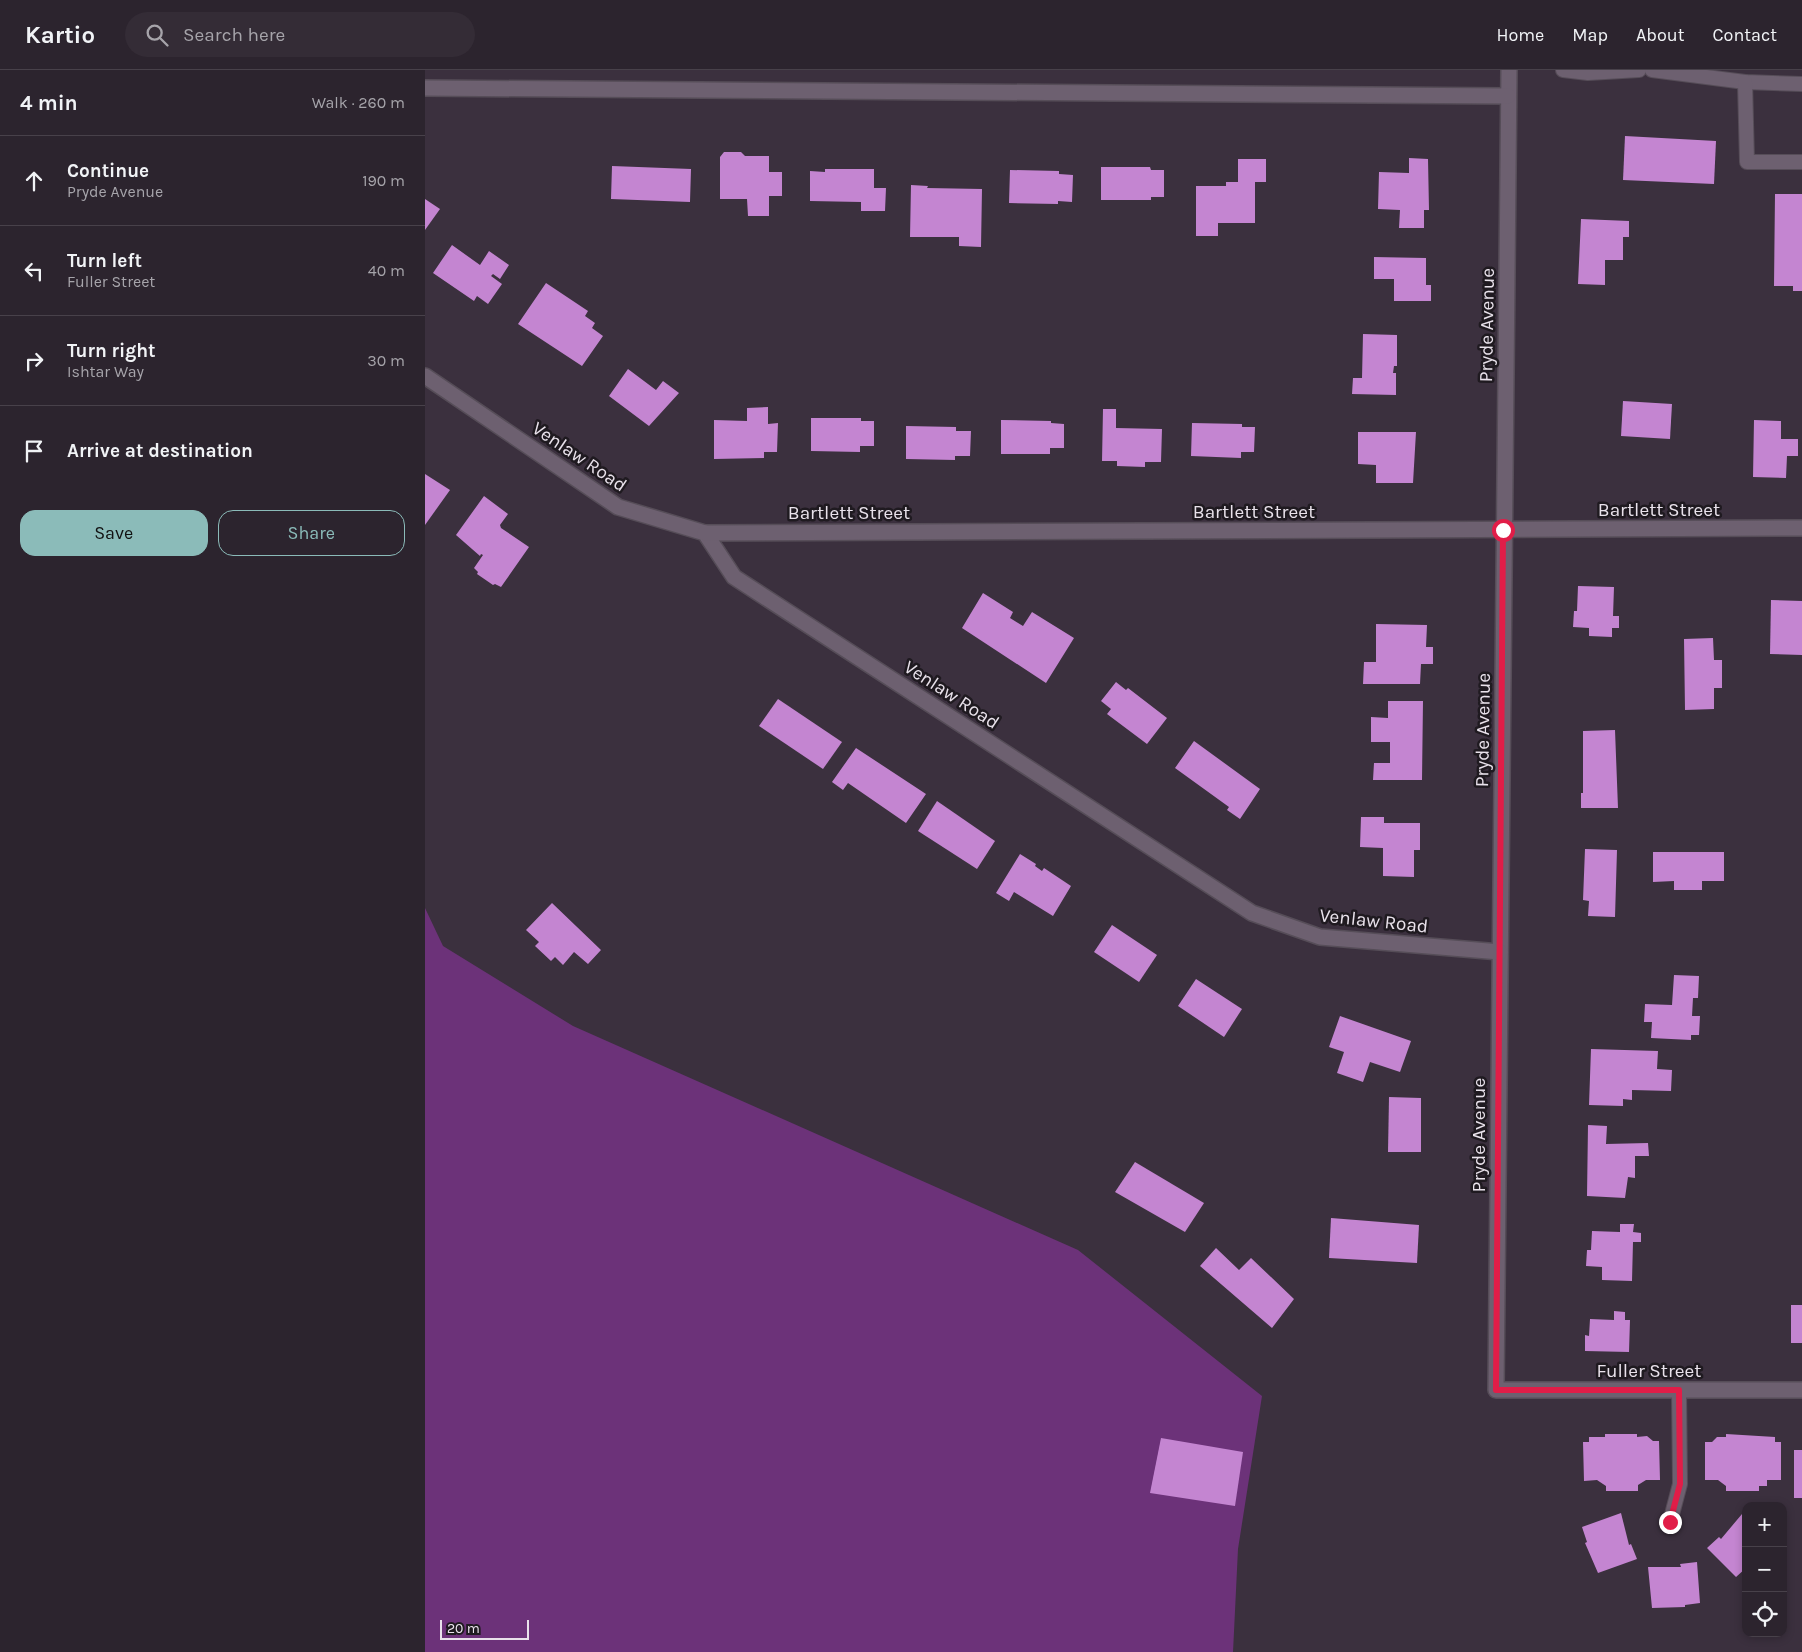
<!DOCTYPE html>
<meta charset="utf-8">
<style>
:root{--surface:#2c242e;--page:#342c36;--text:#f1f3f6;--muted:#a6a4aa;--line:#48414a;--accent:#8bbbb9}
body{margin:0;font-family:Karla,sans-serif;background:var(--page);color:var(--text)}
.controls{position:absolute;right:15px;bottom:15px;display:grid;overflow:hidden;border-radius:10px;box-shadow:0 2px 8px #0003}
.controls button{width:45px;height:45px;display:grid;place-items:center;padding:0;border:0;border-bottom:1px solid var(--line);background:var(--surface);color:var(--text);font:25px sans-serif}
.scale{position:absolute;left:15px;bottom:12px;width:89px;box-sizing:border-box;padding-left:5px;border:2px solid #e9e2eb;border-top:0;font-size:14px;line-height:18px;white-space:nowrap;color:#e9e2eb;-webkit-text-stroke:4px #1f1a20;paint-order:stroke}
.stop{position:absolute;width:15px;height:15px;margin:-11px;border:4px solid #e11d48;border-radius:50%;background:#fff}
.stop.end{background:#e11d48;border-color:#fff;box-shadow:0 1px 5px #0008}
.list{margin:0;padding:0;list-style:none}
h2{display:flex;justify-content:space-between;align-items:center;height:65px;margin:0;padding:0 20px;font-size:21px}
h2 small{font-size:16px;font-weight:400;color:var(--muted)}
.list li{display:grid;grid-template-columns:32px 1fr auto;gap:15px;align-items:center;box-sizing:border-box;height:90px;padding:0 20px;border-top:1px solid var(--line)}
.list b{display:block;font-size:19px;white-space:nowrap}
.list p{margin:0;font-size:16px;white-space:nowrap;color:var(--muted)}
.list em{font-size:16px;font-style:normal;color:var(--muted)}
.actions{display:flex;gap:10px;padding:15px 20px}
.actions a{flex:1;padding:11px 0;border:1px solid var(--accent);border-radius:15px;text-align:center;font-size:18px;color:var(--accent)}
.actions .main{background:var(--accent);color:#111}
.icon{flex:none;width:28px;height:28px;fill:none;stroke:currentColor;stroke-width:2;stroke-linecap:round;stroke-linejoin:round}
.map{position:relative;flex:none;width:1377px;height:1582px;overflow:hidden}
header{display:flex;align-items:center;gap:30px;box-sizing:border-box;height:70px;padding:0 25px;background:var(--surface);border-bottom:1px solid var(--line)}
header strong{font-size:24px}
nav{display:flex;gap:28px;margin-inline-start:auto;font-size:18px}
.search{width:350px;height:45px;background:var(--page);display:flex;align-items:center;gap:12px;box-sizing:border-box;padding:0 18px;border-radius:28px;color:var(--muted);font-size:19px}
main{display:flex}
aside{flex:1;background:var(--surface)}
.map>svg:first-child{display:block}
.green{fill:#6c3279}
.building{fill:#c485d1}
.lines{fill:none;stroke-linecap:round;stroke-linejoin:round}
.service-casing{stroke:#564d58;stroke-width:16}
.minor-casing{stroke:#564d58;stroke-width:18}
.service{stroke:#6d6070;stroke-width:14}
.minor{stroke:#6d6070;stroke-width:15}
.route{stroke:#e11d48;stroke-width:6}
.labels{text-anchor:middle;stroke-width:5;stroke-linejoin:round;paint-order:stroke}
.street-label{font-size:19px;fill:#e9e2eb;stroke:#1f1a20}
</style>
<header>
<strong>Kartio</strong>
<div class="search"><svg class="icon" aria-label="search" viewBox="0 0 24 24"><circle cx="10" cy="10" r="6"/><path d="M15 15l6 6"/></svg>Search here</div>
<nav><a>Home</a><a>Map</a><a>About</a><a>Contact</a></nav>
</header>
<main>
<aside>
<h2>4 min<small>Walk · 260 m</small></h2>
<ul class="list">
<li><svg class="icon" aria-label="ahead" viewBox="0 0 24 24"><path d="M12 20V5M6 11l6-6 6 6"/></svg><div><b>Continue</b><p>Pryde Avenue</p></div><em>190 m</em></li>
<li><svg class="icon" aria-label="left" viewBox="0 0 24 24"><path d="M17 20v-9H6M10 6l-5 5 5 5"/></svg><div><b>Turn left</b><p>Fuller Street</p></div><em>40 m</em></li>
<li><svg class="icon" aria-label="right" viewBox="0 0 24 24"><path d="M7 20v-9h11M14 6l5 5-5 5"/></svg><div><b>Turn right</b><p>Ishtar Way</p></div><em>30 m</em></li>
<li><svg class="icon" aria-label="arrive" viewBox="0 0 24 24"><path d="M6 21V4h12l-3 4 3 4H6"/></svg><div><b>Arrive at destination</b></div></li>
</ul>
<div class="actions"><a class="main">Save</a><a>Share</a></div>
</aside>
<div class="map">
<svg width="1377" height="1582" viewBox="0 0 1377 1582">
<rect width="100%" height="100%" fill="#3b303e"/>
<polygon class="green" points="0,838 18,876 148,956 653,1180 837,1326 813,1479 808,1582 0,1582"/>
<g class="building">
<polygon points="1200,66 1291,71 1289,114 1198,110"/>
<polygon points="299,82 316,82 320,86 344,86 344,102 357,102 357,126 344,126 344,146 323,146 322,129 295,129 295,87"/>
<polygon points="984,88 1003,89 1004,140 999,140 999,158 974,158 975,140 953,139 954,102 984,103"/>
<polygon points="813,89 841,89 841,112 830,112 830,153 793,153 793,166 771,166 771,116 801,116 801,112 813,112"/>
<polygon points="187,96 266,99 265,132 186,129"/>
<polygon points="676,97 725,97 726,100 739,100 739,127 726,127 726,130 676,130"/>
<polygon points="400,99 449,99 449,118 461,118 460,141 436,141 436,132 385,131 385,101 400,102"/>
<polygon points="585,100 634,101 634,104 648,105 647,132 633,131 633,134 584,133"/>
<polygon points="486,115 503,116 502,118 557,119 556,177 534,176 534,167 485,167"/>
<polygon points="1350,124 1377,124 1377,221 1368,221 1368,216 1349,216"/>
<polygon points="0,129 15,139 0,160"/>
<polygon points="1156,149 1204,151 1204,167 1198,167 1198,190 1180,190 1180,215 1153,214"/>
<polygon points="27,175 55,195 64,181 84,195 75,209 68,204 66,206 77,214 63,234 52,226 49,231 8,203"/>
<polygon points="949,187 1001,188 1001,215 1006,215 1006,231 969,231 969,209 949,209"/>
<polygon points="121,213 163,241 160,246 170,253 167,258 178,266 157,296 93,254"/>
<polygon points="938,264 972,265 972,296 969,296 968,303 971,303 971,325 927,324 928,308 937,308"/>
<polygon points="203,299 231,320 238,311 254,323 224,356 184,326"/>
<polygon points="1198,331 1247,334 1245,369 1196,366"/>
<polygon points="343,337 343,354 353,353 352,382 339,382 339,388 289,389 289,350 322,351 322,338"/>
<polygon points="678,339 691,339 691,358 737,359 736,392 720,392 720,397 692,396 692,391 677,391"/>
<polygon points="386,348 436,348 436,351 449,351 449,376 435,376 435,382 386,381"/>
<polygon points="576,350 626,351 626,353 639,354 639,378 625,378 625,384 576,384"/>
<polygon points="1329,350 1356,351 1356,369 1373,369 1373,386 1362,386 1361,408 1328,407"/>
<polygon points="767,353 817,354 817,357 830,357 829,382 816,382 816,388 766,386"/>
<polygon points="481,356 531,357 531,361 546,361 545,386 530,386 530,390 481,389"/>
<polygon points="933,362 991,362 988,413 951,413 951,395 933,394"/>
<polygon points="0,404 25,420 0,455"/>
<polygon points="59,426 83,444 75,455 76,458 104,477 76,517 70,514 68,515 52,504 53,502 49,498 58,485 56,484 55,486 31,465"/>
<polygon points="1153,516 1189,517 1188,546 1194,546 1194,558 1187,558 1187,567 1164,566 1164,558 1148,557 1149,541 1152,541"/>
<polygon points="558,523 588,542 585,548 598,556 607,542 649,568 621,613 537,558"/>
<polygon points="1346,530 1377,531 1377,585 1345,584"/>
<polygon points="951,554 1002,555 1001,577 1008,577 1008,594 996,594 995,614 938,614 939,592 951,592"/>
<polygon points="1288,568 1289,590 1297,590 1297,618 1289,618 1289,639 1260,640 1259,569"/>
<polygon points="691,612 701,620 703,618 742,648 722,674 682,644 686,639 676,631"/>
<polygon points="353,629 417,672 398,699 334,656"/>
<polygon points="963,631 998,631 997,710 948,710 949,693 965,693 965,672 946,672 946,647 963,648"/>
<polygon points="1190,660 1193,738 1156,738 1156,723 1158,723 1158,661"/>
<polygon points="769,671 835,719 815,749 802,740 804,737 750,698"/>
<polygon points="431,678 501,724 481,753 423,713 418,720 407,712"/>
<polygon points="512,731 570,771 552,799 493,761"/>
<polygon points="936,747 959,747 959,753 995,753 995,780 989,780 989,807 958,806 958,778 935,777"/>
<polygon points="1160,779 1192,780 1190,847 1163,846 1164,831 1158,830"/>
<polygon points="1228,782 1299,782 1299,811 1277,811 1277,820 1249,820 1249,811 1228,812"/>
<polygon points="595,784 611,794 610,796 617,801 619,798 646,816 628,846 589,822 584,831 571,823"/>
<polygon points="127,833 176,880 163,894 149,882 138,895 130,887 126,891 110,876 114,872 101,860"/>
<polygon points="687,855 732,885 714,912 669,882"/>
<polygon points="1249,905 1274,906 1273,928 1268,928 1267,946 1275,946 1274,965 1266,965 1266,970 1226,968 1227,952 1219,952 1220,934 1247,935"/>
<polygon points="771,909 817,939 799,967 753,936"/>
<polygon points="915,946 986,971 975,1002 945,992 938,1012 912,1003 919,982 904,977"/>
<polygon points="1166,979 1233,981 1232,999 1247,1000 1246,1021 1207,1020 1207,1030 1198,1029 1198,1036 1164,1035"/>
<polygon points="964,1027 996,1028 996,1082 963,1082"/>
<polygon points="1163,1055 1182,1056 1181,1074 1223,1073 1224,1086 1210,1086 1210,1108 1203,1107 1200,1128 1162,1126"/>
<polygon points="710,1092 779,1133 760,1162 690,1122"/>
<polygon points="906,1148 994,1155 992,1193 904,1188"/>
<polygon points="1195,1154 1209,1154 1208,1162 1216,1163 1216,1172 1208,1172 1207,1211 1177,1210 1177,1197 1161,1196 1162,1180 1166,1180 1167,1161 1195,1162"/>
<polygon points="791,1178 814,1200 826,1188 869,1229 847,1258 775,1196"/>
<rect x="1366" y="1235" width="11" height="38"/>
<polygon points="1189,1241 1200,1242 1200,1250 1205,1250 1204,1282 1160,1281 1160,1265 1164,1266 1165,1249 1189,1250"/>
<polygon points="1180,1364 1212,1364 1212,1367 1222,1366 1228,1371 1234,1371 1235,1410 1221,1410 1213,1415 1213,1421 1181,1421 1181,1416 1172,1410 1159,1411 1158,1372 1164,1372 1164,1367 1180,1367"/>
<polygon points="1301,1364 1350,1367 1350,1372 1356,1372 1356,1410 1342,1410 1342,1416 1334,1416 1334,1421 1301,1421 1301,1416 1293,1410 1280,1410 1280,1372 1287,1372 1292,1367 1301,1367"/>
<polygon points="736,1368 818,1382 810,1436 725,1423"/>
<rect x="1369" y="1380" width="8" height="48"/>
<polygon points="1196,1443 1204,1475 1206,1474 1212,1489 1173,1503 1160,1473 1162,1472 1157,1457"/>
<polygon points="1317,1444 1321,1448 1321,1498 1311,1507 1282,1478 1294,1467 1296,1469"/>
<polygon points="1272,1492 1275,1533 1260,1535 1260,1537 1227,1538 1223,1497 1256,1497 1255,1494"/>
</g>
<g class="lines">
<g class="service-casing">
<g id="service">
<polyline points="1138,0 1163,3 1214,0"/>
<polyline points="1227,0 1320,12 1377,14"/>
<polyline points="1320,12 1322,92 1377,92"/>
<polyline points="1245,1452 1255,1414 1254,1320"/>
</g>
</g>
<g class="minor-casing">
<g id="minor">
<polyline points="1084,0 1071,1320 1377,1320"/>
<polyline points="0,18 1083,26"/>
<polyline points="0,306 193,437 280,463 309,507 827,843 895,867 1075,882"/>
<polyline points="280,463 1377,458"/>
</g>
</g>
<use href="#service" class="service"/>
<use href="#minor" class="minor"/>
</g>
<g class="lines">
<polyline class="route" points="1078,460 1071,1320 1254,1320 1255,1414 1245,1452"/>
</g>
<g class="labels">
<g class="street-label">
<text transform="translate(1061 255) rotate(-89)" y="7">Pryde Avenue</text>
<text transform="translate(155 386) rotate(34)" y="7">Venlaw Road</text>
<text x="1234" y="446">Bartlett Street</text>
<text x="829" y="448">Bartlett Street</text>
<text x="424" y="449">Bartlett Street</text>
<text transform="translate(527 624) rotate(33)" y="7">Venlaw Road</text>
<text transform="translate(1057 660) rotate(-89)" y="7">Pryde Avenue</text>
<text transform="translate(949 850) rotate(6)" y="7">Venlaw Road</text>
<text transform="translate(1053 1065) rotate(-90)" y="7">Pryde Avenue</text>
<text x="1224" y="1307">Fuller Street</text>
</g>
</g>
</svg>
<div class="controls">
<button>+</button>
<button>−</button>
<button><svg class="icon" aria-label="locate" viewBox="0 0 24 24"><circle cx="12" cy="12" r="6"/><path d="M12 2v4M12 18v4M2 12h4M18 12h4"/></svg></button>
</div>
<div class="scale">20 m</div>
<div class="stop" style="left:1078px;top:460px"></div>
<div class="stop end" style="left:1245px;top:1452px"></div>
</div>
</main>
